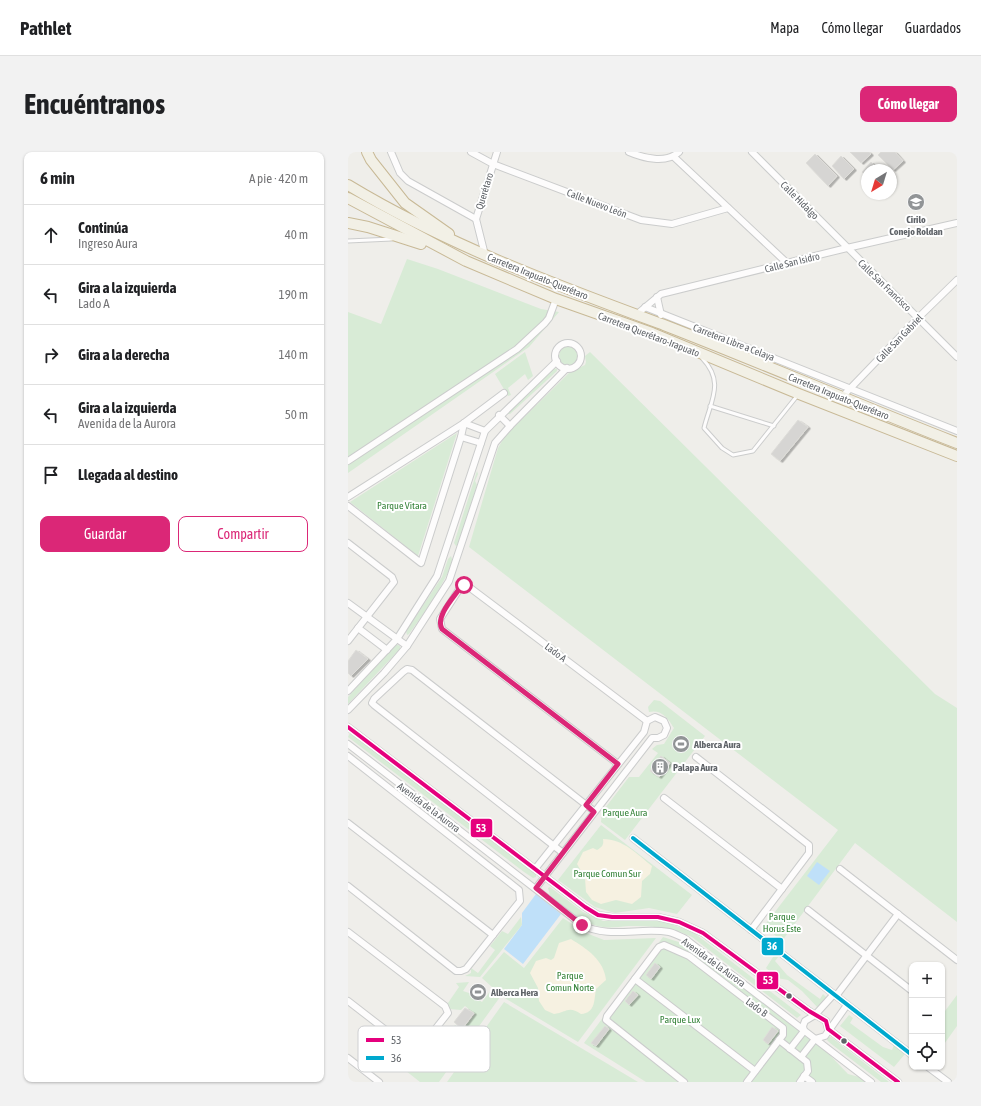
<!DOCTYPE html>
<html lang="es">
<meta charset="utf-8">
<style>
:root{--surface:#fff;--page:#f2f2f2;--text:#202124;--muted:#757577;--line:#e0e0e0;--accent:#db2777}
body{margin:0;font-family:"Asap Condensed",sans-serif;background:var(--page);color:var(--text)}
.controls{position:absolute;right:12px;bottom:12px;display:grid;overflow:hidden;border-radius:8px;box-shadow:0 1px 3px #0004}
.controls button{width:36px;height:36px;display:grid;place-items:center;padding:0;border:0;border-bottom:1px solid var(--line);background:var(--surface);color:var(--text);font:20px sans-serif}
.compass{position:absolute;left:513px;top:12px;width:36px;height:36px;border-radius:50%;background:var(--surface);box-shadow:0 1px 3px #0004;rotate:218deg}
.stop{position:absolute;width:12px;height:12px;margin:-9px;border:3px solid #db2777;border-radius:50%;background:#fff}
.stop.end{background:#db2777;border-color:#fff;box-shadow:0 1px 4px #0008}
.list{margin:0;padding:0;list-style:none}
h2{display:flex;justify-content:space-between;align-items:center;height:52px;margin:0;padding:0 16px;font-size:17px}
h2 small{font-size:13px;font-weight:400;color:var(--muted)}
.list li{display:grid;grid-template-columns:26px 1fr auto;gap:12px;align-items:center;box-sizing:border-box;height:60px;padding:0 16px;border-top:1px solid var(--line)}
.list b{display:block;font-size:15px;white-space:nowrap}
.list p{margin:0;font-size:13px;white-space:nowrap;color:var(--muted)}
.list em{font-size:13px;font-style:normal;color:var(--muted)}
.actions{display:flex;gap:8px;padding:12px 16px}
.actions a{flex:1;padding:9px 0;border:1px solid var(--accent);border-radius:8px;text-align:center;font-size:14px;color:var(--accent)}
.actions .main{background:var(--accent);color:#fff}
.icon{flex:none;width:22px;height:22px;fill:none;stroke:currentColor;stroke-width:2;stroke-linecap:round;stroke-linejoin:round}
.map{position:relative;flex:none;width:609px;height:930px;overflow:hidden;border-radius:8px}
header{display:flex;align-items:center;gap:24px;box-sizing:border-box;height:56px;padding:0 20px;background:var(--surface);border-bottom:1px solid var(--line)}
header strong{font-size:19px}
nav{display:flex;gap:22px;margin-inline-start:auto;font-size:14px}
.intro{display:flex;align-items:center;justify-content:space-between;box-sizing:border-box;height:96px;padding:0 24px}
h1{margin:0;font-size:28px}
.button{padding:10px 18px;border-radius:8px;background:var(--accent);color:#fff;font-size:14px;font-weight:700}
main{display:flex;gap:24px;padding:0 24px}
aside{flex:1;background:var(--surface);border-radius:8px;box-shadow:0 1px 3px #0004}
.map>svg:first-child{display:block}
.green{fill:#d8ebd6}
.sand{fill:#f6f1e1}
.water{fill:#bfe0f9}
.building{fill:#d6d5d3;stroke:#deddd9;filter:url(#shadow)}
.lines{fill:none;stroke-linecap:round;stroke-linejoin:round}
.service-casing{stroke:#cbcccc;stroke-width:5}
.minor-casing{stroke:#cbcccc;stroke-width:8}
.trunk-casing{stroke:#c8b996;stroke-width:12}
.service{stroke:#fdfcfc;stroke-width:3}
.minor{stroke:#fdfcfc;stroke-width:6}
.trunk{stroke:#f2f0e6;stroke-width:10}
.bus-1-casing{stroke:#fff;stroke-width:7}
.bus-2-casing{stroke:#fff;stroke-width:7}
.bus-1{stroke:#e5007d;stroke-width:4}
.bus-2{stroke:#00a9ce;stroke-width:4}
.route{stroke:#db2777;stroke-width:5}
.bus-dot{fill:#5f6368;stroke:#fff;stroke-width:1.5}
.labels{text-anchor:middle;stroke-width:4;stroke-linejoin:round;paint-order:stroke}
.street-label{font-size:10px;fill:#5f6368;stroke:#fff}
.poi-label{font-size:10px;font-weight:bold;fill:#5f6368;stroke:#fff;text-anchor:start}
.park-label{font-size:10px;fill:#348238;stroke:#fff}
.key{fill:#fff;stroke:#cfd0d2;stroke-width:1}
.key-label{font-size:11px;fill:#5f6368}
.line-badge{stroke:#fff;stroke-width:1.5}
.badge-label{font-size:11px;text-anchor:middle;font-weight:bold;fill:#fff}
</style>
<header>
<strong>Pathlet</strong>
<nav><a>Mapa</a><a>Cómo llegar</a><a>Guardados</a></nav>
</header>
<div class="intro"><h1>Encuéntranos</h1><a class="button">Cómo llegar</a></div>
<main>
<aside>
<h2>6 min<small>A pie · 420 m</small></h2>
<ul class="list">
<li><svg class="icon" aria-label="ahead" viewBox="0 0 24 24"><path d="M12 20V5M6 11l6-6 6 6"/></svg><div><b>Continúa</b><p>Ingreso Aura</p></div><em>40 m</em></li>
<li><svg class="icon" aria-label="left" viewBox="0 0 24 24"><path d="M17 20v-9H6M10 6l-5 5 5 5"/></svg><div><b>Gira a la izquierda</b><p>Lado A</p></div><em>190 m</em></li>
<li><svg class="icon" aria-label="right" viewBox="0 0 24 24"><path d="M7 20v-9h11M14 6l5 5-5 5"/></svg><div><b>Gira a la derecha</b></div><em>140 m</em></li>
<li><svg class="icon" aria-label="left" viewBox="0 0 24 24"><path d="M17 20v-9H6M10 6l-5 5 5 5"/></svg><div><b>Gira a la izquierda</b><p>Avenida de la Aurora</p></div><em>50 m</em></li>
<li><svg class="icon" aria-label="arrive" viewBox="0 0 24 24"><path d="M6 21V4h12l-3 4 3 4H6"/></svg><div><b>Llegada al destino</b></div></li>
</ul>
<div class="actions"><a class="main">Guardar</a><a>Compartir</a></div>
</aside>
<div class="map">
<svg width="609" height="930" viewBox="0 0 609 930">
<defs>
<filter id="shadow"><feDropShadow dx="2.5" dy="1.5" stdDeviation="0" flood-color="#0004"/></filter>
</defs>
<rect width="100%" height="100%" fill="#efeeea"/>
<g class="green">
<polygon points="59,107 90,117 193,157 211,160 181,195 0,321 0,160 33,172"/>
<circle cx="221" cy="204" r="10"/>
<polygon points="177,200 185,224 180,228 177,222 160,236 163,243 160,244 147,222"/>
<polygon points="242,200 587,542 609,556 609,770 507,691 434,789 416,774 490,678 121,395 150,296 157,284 222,220 237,213 238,210 237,204"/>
<polygon points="206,216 209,217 209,219 162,262 159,262"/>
<polygon points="109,281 70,404 2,350"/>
<polygon points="129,319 130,322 127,329 129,333 111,392 108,394 106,391"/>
<path d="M 103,404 L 105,410 C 94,435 78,459 61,482 L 59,483 L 58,479 L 94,425 L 100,407 Z"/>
<polygon points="48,492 52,494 52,497 0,552 0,545"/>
<path d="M 306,548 L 312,549 L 357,584 L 277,688 L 253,670 L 254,660 L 281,625 L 291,625 L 310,601 L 304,597 L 309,593 L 316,592 L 326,576 C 320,566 313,557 301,560 L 300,555 Z"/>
<polygon points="2,581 188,722 188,725 185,726 176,720 0,585"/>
<polygon points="253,673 344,743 329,762 301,756 267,761 247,755 210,728"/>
<path d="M 202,735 L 235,760 L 255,769 L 314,769 L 345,780 L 453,863 L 449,866 L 344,785 C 324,775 302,774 280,774 C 268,775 257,777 246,773 C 230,768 216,753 202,743 L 200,736 Z"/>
<polygon points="173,765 174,773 132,825 117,824 123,821 123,816 130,821 147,798 142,794 154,779 160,782"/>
<polygon points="215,766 238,781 256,788 308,786 230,890 155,845 134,826 156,800 176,816"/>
<polygon points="315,785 337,792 477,898 500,922 511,925 518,930 298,930 236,891"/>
<polygon points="427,802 431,804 427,809 439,823 472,847 475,842 479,846 471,857 454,839 440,828 429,826 418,816"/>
<polygon points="121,830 115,839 121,841 134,850 143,838 152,845 91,930 72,930 53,915 57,909 71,910 80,907 107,873 114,878 127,862 117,854 113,858 101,857 100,851 111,835 108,831"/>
<polygon points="609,843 609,874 594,895 594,863"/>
<polygon points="156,850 290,930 99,930"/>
<polygon points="501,863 505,866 502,871 535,895 544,898 546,893 557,902 546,915 492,874"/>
<polygon points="480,885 483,885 541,930 533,930 482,891 479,888"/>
</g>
<g class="sand">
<path d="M 255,687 C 275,687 289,702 304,714 L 302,722 L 294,729 L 293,745 L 284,752 L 268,748 L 253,752 L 244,748 L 238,740 L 237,726 L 229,712 L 235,700 L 245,696 L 249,698 C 254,695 256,693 255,687 Z"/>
<path d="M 223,787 C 239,797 256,808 258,828 L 248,837 C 246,847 248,861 233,862 C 220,853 218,861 206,862 L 197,858 L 191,849 L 190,836 L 182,821 L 188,809 L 198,806 L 203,808 L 206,806 L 211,791 Z"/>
</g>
<g class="water">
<polygon points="469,710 482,719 471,733 459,724"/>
<polygon points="188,742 213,762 175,812 156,797 174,773 174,761"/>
</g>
<g class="building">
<polygon points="502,0 521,0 523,2 513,11"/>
<polygon points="533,0 547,0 555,9 545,18 530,3"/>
<polygon points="467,2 489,24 480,34 458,11"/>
<polygon points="493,4 506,17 496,27 484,14"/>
<polygon points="523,10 531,18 519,18 519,25 514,20"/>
<polygon points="450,268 460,275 432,309 423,302"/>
<polygon points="8,498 20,507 3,524 0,521 0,509"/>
<polygon points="313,604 322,611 311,625 302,619"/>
<polygon points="307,811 312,815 303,827 298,823"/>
<polygon points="285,839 290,843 281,853 277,849"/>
<polygon points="117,856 126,861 114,877 106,870"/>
<polygon points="257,874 261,877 248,894 243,891"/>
<polygon points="424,875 430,879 420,892 415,888"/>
</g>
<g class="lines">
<g class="service-casing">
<g id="service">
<polyline points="0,89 44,87"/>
<path d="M 354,206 C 377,230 363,248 356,276 L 374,296 L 385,303 L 405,299 L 449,244"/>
<polyline points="362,254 426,274"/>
</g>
</g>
<g class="minor-casing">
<g id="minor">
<polyline points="43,0 52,21 60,29 128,67"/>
<polyline points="123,0 145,12 293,68 324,72 380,56"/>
<path d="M 281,0 C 295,6 318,12 331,0"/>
<polyline points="404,0 609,205"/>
<polyline points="326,5 439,111"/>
<polyline points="137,103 128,67 149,0"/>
<polyline points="309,145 313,163"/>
<polyline points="297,155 609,279"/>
<polyline points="288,163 313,142 499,96 609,71"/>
<circle cx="220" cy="204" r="13"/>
<polyline points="494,245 571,165 609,128"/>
<polyline points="151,263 162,274"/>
<polyline points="133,291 113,285 116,271 137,279"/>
<polyline points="0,309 169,197 197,171 201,166 208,147"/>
<polyline points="0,345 116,271 156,241"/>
<polyline points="0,354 73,411 113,285"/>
<polyline points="0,391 44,425 46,430 0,489"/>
<polyline points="0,451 59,494"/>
<polyline points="10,476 39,498"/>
<polyline points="0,539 49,487 89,424 137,279 209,209"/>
<polyline points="0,558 36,521 59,494 101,429 147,291 162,274 219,216"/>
<polyline points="0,575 237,755 250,763 264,765 310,765 331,770 355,781 461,859 478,869 480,877 550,930"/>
<path d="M 0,592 L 234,773 C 261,787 292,775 321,780 C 326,781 331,784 336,786 L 523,930"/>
<polyline points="0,604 171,738 172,749 145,783"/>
<polyline points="348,605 461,693 461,701 403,778"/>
<polyline points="270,612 94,477 92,467 112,436 116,433 121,435 299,569"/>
<polyline points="316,646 434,737"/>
<polyline points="0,671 145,783 118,817 113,819 108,819 0,734"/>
<polyline points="285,686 564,903"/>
<polyline points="215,701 26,553 24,551 26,547 55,520 59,517 64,518 246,659"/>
<polyline points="187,717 296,580 299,569 307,565 316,569 319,576 316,583 310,586 304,586 188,736"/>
<polyline points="492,717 609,808"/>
<polyline points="460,758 564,839"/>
<polyline points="0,780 97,854 100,861 73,895 68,899 61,896 0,849"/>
<polyline points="287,827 407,919"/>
<polyline points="488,844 550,762"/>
<polyline points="431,888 459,910 460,919 452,930"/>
<polyline points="442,897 456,879 455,874 457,869 467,863 486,842"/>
<polyline points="453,905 467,887 477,884 499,853"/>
<polyline points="0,906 31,930"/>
<polyline points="580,915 600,930"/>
<polyline points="456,924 464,930"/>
<polyline points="336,930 258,868 259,864 311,795 316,793 341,804 435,876 435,883 399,930"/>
</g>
</g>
<g class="trunk-casing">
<g id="trunk">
<polyline points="19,0 23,8 57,51 101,82"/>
<path d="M 0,33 C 99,93 208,133 316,173 C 414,211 511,253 609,291"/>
<polyline points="0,46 118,109 208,147 304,181 451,242 609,304"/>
<polyline points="0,71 20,75 73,92"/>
</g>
</g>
<use href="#service" class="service"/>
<use href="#minor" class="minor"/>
<use href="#trunk" class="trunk"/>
<g class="bus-1-casing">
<polyline id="bus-1" points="0,575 237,755 250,763 264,765 310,765 331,770 355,781 461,859 478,869 480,877 550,930"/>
</g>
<g class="bus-2-casing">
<polyline id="bus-2" points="285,686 564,903"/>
</g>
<use href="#bus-1" class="bus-1"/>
<use href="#bus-2" class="bus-2"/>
</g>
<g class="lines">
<path class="route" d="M 116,433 L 112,436 C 105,446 87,465 94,477 L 270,612 L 238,653 L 246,660 L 188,736 L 234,773"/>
</g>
<defs>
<g id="school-disc" transform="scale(0.9)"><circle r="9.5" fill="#919496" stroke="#fff"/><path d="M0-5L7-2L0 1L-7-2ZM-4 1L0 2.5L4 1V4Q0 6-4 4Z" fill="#fff"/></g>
<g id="stadium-disc" transform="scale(0.9)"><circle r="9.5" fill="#919496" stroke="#fff"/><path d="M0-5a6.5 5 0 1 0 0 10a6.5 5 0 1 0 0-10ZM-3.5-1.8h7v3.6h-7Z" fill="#fff"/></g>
<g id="building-disc" transform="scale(0.9)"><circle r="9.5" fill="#919496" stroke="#fff"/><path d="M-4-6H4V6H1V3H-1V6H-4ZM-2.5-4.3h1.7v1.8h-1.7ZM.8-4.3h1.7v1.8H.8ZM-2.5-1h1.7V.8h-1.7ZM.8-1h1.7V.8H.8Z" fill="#fff"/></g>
</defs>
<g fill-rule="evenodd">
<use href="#school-disc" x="568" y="50"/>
<use href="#stadium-disc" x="333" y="592"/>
<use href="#building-disc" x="312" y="615"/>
<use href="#stadium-disc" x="130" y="840"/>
</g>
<g class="bus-dot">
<circle cx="441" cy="844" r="3.5"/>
<circle cx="496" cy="889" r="3.5"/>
</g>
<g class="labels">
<g class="street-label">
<text transform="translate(136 39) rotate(-73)" y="4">Querétaro</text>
<text transform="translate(452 48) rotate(45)" y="4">Calle Hidalgo</text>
<text transform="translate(249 51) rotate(21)" y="4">Calle Nuevo León</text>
<text transform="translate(444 110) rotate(-14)" y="4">Calle San Isidro</text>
<text transform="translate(190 124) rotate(22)" y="4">Carretera Irapuato-Querétaro</text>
<text transform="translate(537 133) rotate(44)" y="4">Calle San Francisco</text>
<text transform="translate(301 182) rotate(21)" y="4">Carretera Querétaro-Irapuato</text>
<text transform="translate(551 186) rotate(-46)" y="4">Calle San Gabriel</text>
<text transform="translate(386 190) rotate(21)" y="4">Carretera Libre a Celaya</text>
<text transform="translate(491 244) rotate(22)" y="4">Carretera Irapuato-Querétaro</text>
<text transform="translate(208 500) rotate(37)" y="4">Lado A</text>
<text transform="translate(81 655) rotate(37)" y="4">Avenida de la Aurora</text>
<text transform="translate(366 810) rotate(36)" y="4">Avenida de la Aurora</text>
<text transform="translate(409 855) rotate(37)" y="4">Lado B</text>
</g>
<g class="poi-label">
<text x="568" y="71" text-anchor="middle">Cirilo<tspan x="568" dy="12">Conejo Roldan</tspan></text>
<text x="346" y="596">Alberca Aura</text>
<text x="325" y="619">Palapa Aura</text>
<text x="143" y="844">Alberca Hera</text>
</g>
<g class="park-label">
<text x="54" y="357">Parque Vitara</text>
<text x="277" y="664">Parque Aura</text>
<text x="259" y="725">Parque Comun Sur</text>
<text x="434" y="768">Parque<tspan x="434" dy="12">Horus Este</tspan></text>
<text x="222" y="827">Parque<tspan x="222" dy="12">Comun Norte</tspan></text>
<text x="332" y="871">Parque Lux</text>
</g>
</g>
<rect x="10" y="874" width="132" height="46" rx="6" class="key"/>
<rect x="18" y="886" width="18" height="4" fill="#e5007d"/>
<rect x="18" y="904" width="18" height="4" fill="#00a9ce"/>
<g class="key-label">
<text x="43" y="892">53</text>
<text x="43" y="910">36</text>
</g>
<g class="line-badge">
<rect x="122" y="666" width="23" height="20" rx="4" fill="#e5007d"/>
<rect x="413" y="785" width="23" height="19" rx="4" fill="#00a9ce"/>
<rect x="408" y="819" width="23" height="19" rx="4" fill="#e5007d"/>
</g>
<g class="badge-label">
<text x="133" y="680">53</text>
<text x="424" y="798">36</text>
<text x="420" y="832">53</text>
</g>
</svg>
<div class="controls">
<button>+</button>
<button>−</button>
<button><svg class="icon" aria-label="locate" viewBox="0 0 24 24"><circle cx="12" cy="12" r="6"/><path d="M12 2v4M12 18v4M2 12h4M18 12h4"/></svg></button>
</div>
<svg class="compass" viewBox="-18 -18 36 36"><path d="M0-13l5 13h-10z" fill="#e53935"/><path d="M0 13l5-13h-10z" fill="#757577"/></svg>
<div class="stop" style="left:116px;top:433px"></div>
<div class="stop end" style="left:234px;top:773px"></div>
</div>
</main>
